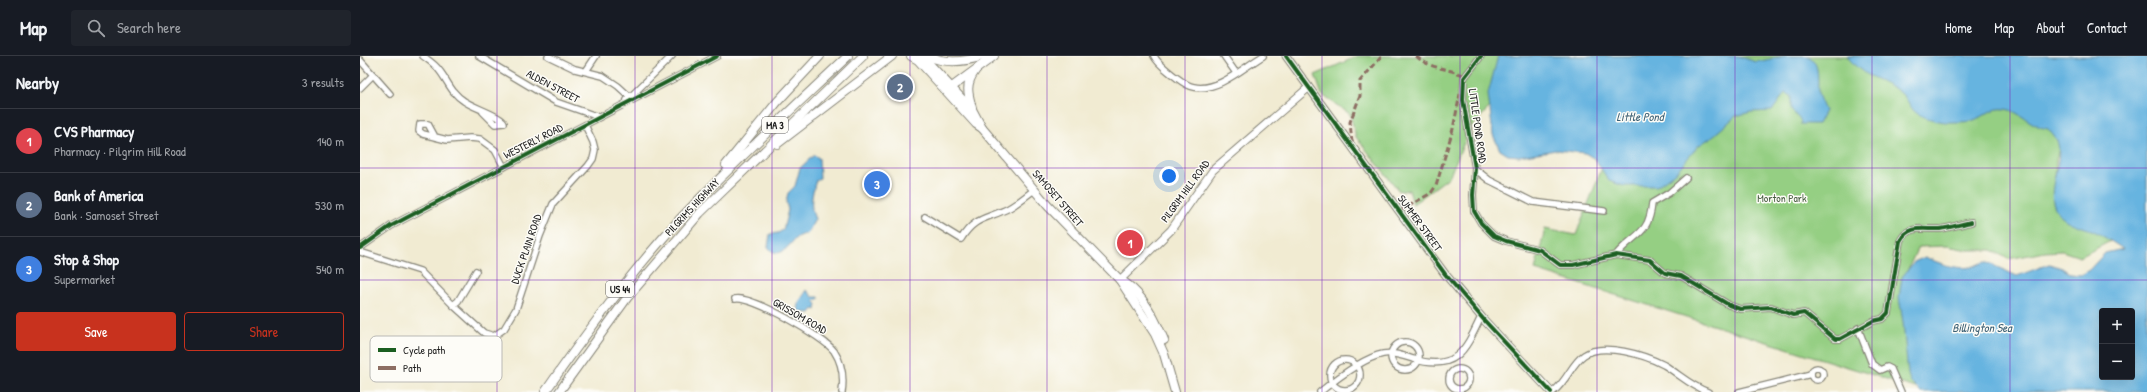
<!DOCTYPE html>
<meta charset="utf-8">
<style>
:root{--surface:#171b24;--page:#20242c;--text:#f1f3f6;--muted:#9ea1a6;--line:#363941;--accent:#c8321e}
body{margin:0;font-family:"Patrick Hand",sans-serif;background:var(--page);color:var(--text)}
.controls{position:absolute;right:12px;bottom:12px;display:grid;overflow:hidden;border-radius:4px;box-shadow:0 4px 16px #0002}
.controls button{width:36px;height:36px;display:grid;place-items:center;padding:0;border:0;border-bottom:1px solid var(--line);background:var(--surface);color:var(--text);font:20px sans-serif}
.you{position:absolute;left:809px;top:120px;width:14px;height:14px;margin:-10px;border:3px solid #fff;border-radius:50%;background:#1a73e8;box-shadow:0 0 0 6px #1a73e833}
.badge{display:grid;place-items:center;width:26px;height:26px;border-radius:50%;background:var(--accent);color:#fff;font-size:13px;font-weight:700}
.pin{position:absolute;translate:-50% -50%;border:2px solid #fff;box-shadow:0 1px 4px #0006}
.list{margin:0;padding:0;list-style:none}
h2{display:flex;justify-content:space-between;align-items:center;height:52px;margin:0;padding:0 16px;font-size:17px}
h2 small{font-size:13px;font-weight:400;color:var(--muted)}
.list li{display:grid;grid-template-columns:26px 1fr auto;gap:12px;align-items:center;box-sizing:border-box;height:64px;padding:0 16px;border-top:1px solid var(--line)}
.list b{display:block;font-size:15px;white-space:nowrap}
.list p{margin:0;font-size:13px;white-space:nowrap;color:var(--muted)}
.list em{font-size:13px;font-style:normal;color:var(--muted)}
.actions{display:flex;gap:8px;padding:12px 16px}
.actions a{flex:1;padding:9px 0;border:1px solid var(--accent);border-radius:4px;text-align:center;font-size:14px;color:var(--accent)}
.actions .main{background:var(--accent);color:#fff}
.icon{flex:none;width:22px;height:22px;fill:none;stroke:currentColor;stroke-width:2;stroke-linecap:round;stroke-linejoin:round}
.map{position:relative;flex:none;width:1787px;height:336px;overflow:hidden}
header{display:flex;align-items:center;gap:24px;box-sizing:border-box;height:56px;padding:0 20px;background:var(--surface);border-bottom:1px solid var(--line)}
header strong{font-size:19px}
nav{display:flex;gap:22px;margin-inline-start:auto;font-size:14px}
.search{width:280px;height:36px;background:var(--page);display:flex;align-items:center;gap:10px;box-sizing:border-box;padding:0 14px;border-radius:4px;color:var(--muted);font-size:15px}
main{display:flex}
aside{flex:1;background:var(--surface)}
.map>svg:first-child{display:block}
.green{fill:#95cf83;stroke:#587650}
.water{fill:#66b4e0;stroke:#41687e;fill-rule:evenodd}
.lines{fill:none;stroke-linecap:round;stroke-linejoin:round}
.minor-casing{stroke:#868477;stroke-width:8}
.major-casing{stroke:#868477;stroke-width:9}
.highway-casing{stroke:#868477;stroke-width:10}
.minor{stroke:#fff;stroke-width:5.5}
.major{stroke:#fff;stroke-width:7}
.highway{stroke:#fff;stroke-width:8}
.quiet{stroke:#8d6e63;stroke-width:3;stroke-dasharray:6 3;stroke-linecap:butt}
.cycleway-casing{stroke:#fdfcf7;stroke-width:6}
.cycleway{stroke:#1b5e20;stroke-width:4}
.grid{fill:none;stroke:#7b2cbf;stroke-width:1;stroke-opacity:0.55}
.labels{text-anchor:middle;stroke-width:3;stroke-linejoin:round;paint-order:stroke}
.shield{fill:#fdfcf7;stroke:#605f5e;stroke-width:1}
.shield-label{font-size:10px;font-weight:bold;fill:#1c1c1c}
.street-label{font-size:11px;fill:#1c1c1c;stroke:#fdfcf7}
.park-label{font-size:11px;fill:#465b40;stroke:#fdfcf7}
.water-label{font-size:12px;font-style:italic;fill:#3d6074;stroke:#fdfcf7}
.key{fill:#fdfcf7;stroke:#bab9b5;stroke-width:1}
.key-label{font-size:11px;fill:#1c1c1c}
</style>
<header>
<strong>Map</strong>
<div class="search"><svg class="icon" aria-label="search" viewBox="0 0 24 24"><circle cx="10" cy="10" r="6"/><path d="M15 15l6 6"/></svg>Search here</div>
<nav><a>Home</a><a>Map</a><a>About</a><a>Contact</a></nav>
</header>
<main>
<aside>
<h2>Nearby<small>3 results</small></h2>
<ul class="list">
<li><span class="badge" style="background:#e0444e">1</span><div><b>CVS Pharmacy</b><p>Pharmacy · Pilgrim Hill Road</p></div><em>140 m</em></li>
<li><span class="badge" style="background:#5c6f8a">2</span><div><b>Bank of America</b><p>Bank · Samoset Street</p></div><em>530 m</em></li>
<li><span class="badge" style="background:#3f7fe0">3</span><div><b>Stop &amp; Shop</b><p>Supermarket</p></div><em>540 m</em></li>
</ul>
<div class="actions"><a class="main">Save</a><a>Share</a></div>
</aside>
<div class="map">
<svg width="1787" height="336" viewBox="0 0 1787 336">
<rect width="100%" height="100%" fill="#fdfcf7"/>
<filter id="ink" filterUnits="userSpaceOnUse"><feTurbulence type="fractalNoise" baseFrequency=".025" numOctaves="2"/><feDisplacementMap in="SourceGraphic" scale="8" xChannelSelector="R" yChannelSelector="G"/><feConvolveMatrix kernelMatrix="1 2 1 2 8 2 1 2 1" color-interpolation-filters="sRGB"/></filter>
<filter id="wash" filterUnits="userSpaceOnUse"><feTurbulence type="fractalNoise" baseFrequency=".012" numOctaves="4" result="noise"/><feDisplacementMap in="SourceGraphic" scale="16" xChannelSelector="R" yChannelSelector="G"/><feGaussianBlur stdDeviation="0.9" result="paint"/><feColorMatrix in="noise" values="0 0 0 0 0 0 0 0 0 0 0 0 0 0 0 0 0 1.4 0 .05"/><feComposite in="paint" operator="in"/></filter>
<g filter="url(#wash)">
<rect width="100%" height="100%" fill="#f1ebd2"/>
<polygon class="green" points="998,0 1510,0 1659,37 1701,84 1696,104 1695,123 1760,180 1720,201 1702,195 1685,196 1648,203 1632,194 1608,194 1587,190 1558,191 1548,213 1546,240 1565,335 1175,214 1185,173 1216,179 1245,104 1130,51 1111,71 1089,121 1053,148 1049,134 1039,135 996,81 990,58 962,39 955,19"/>
<g class="water">
<path d="M 1138,0 L 1378,0 L 1396,6 L 1425,0 L 1448,0 C 1461,7 1457,25 1458,37 C 1459,43 1463,49 1465,55 L 1458,68 L 1440,68 L 1441,65 L 1431,54 L 1431,40 L 1425,37 L 1412,55 L 1391,56 L 1376,60 L 1353,80 L 1338,90 L 1316,116 L 1297,130 L 1264,130 L 1249,125 L 1235,103 L 1225,97 L 1196,94 L 1159,100 L 1148,99 L 1140,94 L 1133,79 L 1128,38 Z"/>
<path d="M 1487,0 L 1787,0 L 1787,336 L 1561,336 L 1550,325 L 1548,318 L 1543,266 L 1539,242 L 1542,221 L 1554,206 L 1565,201 C 1579,207 1595,214 1611,211 C 1616,210 1621,206 1626,206 L 1657,220 L 1689,208 L 1702,212 L 1711,218 L 1720,219 L 1729,214 L 1745,197 L 1763,193 C 1754,187 1743,180 1734,175 C 1722,170 1706,168 1698,157 C 1679,131 1716,95 1688,73 C 1672,71 1658,54 1645,53 C 1633,51 1624,60 1614,64 C 1608,66 1600,66 1593,66 C 1583,67 1567,63 1558,58 C 1550,53 1549,45 1543,39 C 1524,21 1505,25 1487,0 ZM 1742,255 L 1772,255 L 1772,321 L 1742,321 Z"/>
<path d="M 454,99 L 459,102 L 460,122 L 456,124 C 452,138 449,150 455,163 L 448,177 C 444,179 438,179 436,182 C 429,188 420,206 408,191 L 410,178 L 418,177 L 423,174 L 428,154 L 426,146 L 428,137 L 435,130 L 440,112 Z"/>
<path d="M 447,234 L 453,241 L 459,241 L 459,243 L 454,245 L 457,248 L 456,254 L 453,253 L 450,257 L 439,256 C 436,247 443,241 447,234 Z"/>
</g>
</g>
<g filter="url(#ink)">
<g class="lines">
<g class="minor-casing">
<g id="minor">
<path d="M 63,0 C 68,4 75,8 79,14 C 88,25 91,37 104,45 C 112,51 143,61 144,67 L 135,68 L 123,56"/>
<polyline points="119,0 196,46 239,61"/>
<polyline points="188,0 215,13 243,20 258,30 270,41"/>
<path d="M 794,0 C 798,8 806,13 813,19 C 820,24 826,30 834,31 C 858,36 884,11 903,0"/>
<polyline points="864,0 876,17"/>
<path d="M 1121,0 L 1104,22 L 1103,44 L 1115,112 L 1113,139 L 1114,155 L 1121,167 L 1134,180 L 1146,185 L 1180,194 L 1200,209 L 1213,209 L 1256,199 L 1290,204 L 1305,217 L 1321,220 L 1369,249 L 1380,253 L 1411,251 L 1433,259 L 1444,257 L 1475,283 L 1480,283 L 1513,265 L 1522,263 L 1528,257 L 1540,185 C 1549,168 1564,174 1580,173 C 1590,172 1601,168 1611,166"/>
<polyline points="0,4 30,38"/>
<polyline points="226,15 236,0"/>
<polyline points="0,32 13,19"/>
<polyline points="267,44 312,0"/>
<polyline points="74,79 68,68 60,68 59,75 63,78 87,84 110,82 120,83 135,94 144,111"/>
<polyline points="1115,113 1129,124 1173,146 1244,155"/>
<path d="M 565,161 L 601,183 C 615,160 628,163 649,152 C 658,147 666,140 674,134"/>
<polyline points="0,192 31,170 46,162 357,0"/>
<polyline points="0,196 60,215 93,249 98,245 116,215"/>
<path d="M 1256,199 C 1274,177 1289,180 1292,147 L 1309,137 L 1326,122"/>
<path d="M 375,243 C 391,239 464,281 474,295 C 482,307 484,322 482,336"/>
<polyline points="93,249 124,277 134,280 144,273 156,253 180,180 193,148 228,110 233,103 235,94 233,86 225,69"/>
<polyline points="1498,272 1512,308 1520,314 1527,311 1531,313 1541,336"/>
<circle cx="1045" cy="300" r="14"/>
<circle cx="985" cy="319" r="15"/>
<circle cx="1457" cy="318" r="6"/>
<circle cx="1099" cy="323" r="10"/>
<path d="M 960,336 C 976,323 1003,302 1023,298 C 1033,296 1044,300 1053,303 C 1096,316 1105,295 1121,261"/>
<path d="M 1193,336 C 1208,324 1211,308 1224,299 C 1243,286 1285,299 1304,309 C 1319,318 1331,330 1348,336"/>
<polyline points="1379,336 1451,318"/>
</g>
</g>
<g class="major-casing">
<g id="major">
<polyline points="926,0 1085,218 1124,264 1191,336"/>
<polyline points="760,224 811,174 853,114 948,32"/>
</g>
</g>
<g class="highway-casing">
<g id="highway">
<polyline points="551,0 558,4 616,68 622,72 688,150 760,224 795,278 804,298 815,336"/>
<polyline points="562,0 613,55 622,72"/>
<path d="M 568,0 C 586,8 605,6 623,0"/>
<polyline points="588,34 634,0"/>
<path d="M 612,52 C 608,38 605,28 615,15"/>
<polyline points="417,88 532,0"/>
<polyline points="366,109 418,45 460,0"/>
<path d="M 760,224 C 781,234 795,262 804,284"/>
<path d="M 185,336 C 227,276 271,216 321,162 C 374,106 432,53 488,0"/>
<polyline points="199,336 267,242 340,157 503,0"/>
</g>
</g>
<use href="#minor" class="minor"/>
<use href="#major" class="major"/>
<use href="#highway" class="highway"/>
<g class="quiet">
<path d="M 1056,0 C 1069,13 1089,12 1105,20"/>
<polyline points="992,87 990,66 1000,40 1000,25 1022,0"/>
<polyline points="1040,155 1071,137 1076,130 1093,73 1100,38"/>
</g>
<g class="cycleway-casing">
<g id="cycleway">
<polyline points="926,0 1085,218 1124,264 1191,336"/>
<path d="M 1121,0 L 1104,22 L 1103,44 L 1115,112 L 1113,139 L 1114,155 L 1121,167 L 1134,180 L 1146,185 L 1180,194 L 1200,209 L 1213,209 L 1256,199 L 1290,204 L 1305,217 L 1321,220 L 1369,249 L 1380,253 L 1411,251 L 1433,259 L 1444,257 L 1475,283 L 1480,283 L 1513,265 L 1522,263 L 1528,257 L 1540,185 C 1549,168 1564,174 1580,173 C 1590,172 1601,168 1611,166"/>
<polyline points="0,192 31,170 46,162 357,0"/>
</g>
</g>
<use href="#cycleway" class="cycleway"/>
</g>
</g>
<path class="grid" d="M 137,0 L 137,336M 275,0 L 275,336M 412,0 L 412,336M 550,0 L 550,336M 687,0 L 687,336M 825,0 L 825,336M 962,0 L 962,336M 1100,0 L 1100,336M 1237,0 L 1237,336M 1375,0 L 1375,336M 1512,0 L 1512,336M 1650,0 L 1650,336M 0,112 L 1787,112M 0,224 L 1787,224"/>
<g class="labels">
<g class="shield">
<rect x="402" y="61" width="26" height="16" rx="3"/>
<rect x="246" y="225" width="28" height="16" rx="3"/>
</g>
<g class="shield-label">
<text x="415" y="73">MA 3</text>
<text x="260" y="237">US 44</text>
</g>
<g class="street-label">
<text transform="translate(193 30) rotate(28)" y="4">ALDEN STREET</text>
<text transform="translate(1118 70) rotate(82)" y="4">LITTLE POND ROAD</text>
<text transform="translate(173 85) rotate(-27)" y="4">WESTERLY ROAD</text>
<text transform="translate(825 135) rotate(-54)" y="4">PILGRIM HILL ROAD</text>
<text transform="translate(698 142) rotate(49)" y="4">SAMOSET STREET</text>
<text transform="translate(332 151) rotate(-47)" y="4">PILGRIMS HIGHWAY</text>
<text transform="translate(1060 167) rotate(54)" y="4">SUMMER STREET</text>
<text transform="translate(166 193) rotate(-71)" y="4">DUCK PLAIN ROAD</text>
<text transform="translate(440 260) rotate(30)" y="4">GRISSOM ROAD</text>
</g>
<g class="park-label">
<text x="1422" y="146">Morton Park</text>
</g>
<g class="water-label">
<text x="1280" y="65">Little Pond</text>
<text x="1622" y="276">Billington Sea</text>
</g>
</g>
<rect x="10" y="280" width="132" height="46" rx="6" class="key"/>
<rect x="18" y="292" width="18" height="4" fill="#1b5e20"/>
<rect x="18" y="310" width="18" height="4" fill="#8d6e63"/>
<g class="key-label">
<text x="43" y="298">Cycle path</text>
<text x="43" y="316">Path</text>
</g>
</svg>
<div class="controls">
<button>+</button>
<button>−</button>
</div>
<div class="you"></div>
<div class="pin badge" style="left:770px;top:187px;background:#e0444e">1</div>
<div class="pin badge" style="left:540px;top:31px;background:#5c6f8a">2</div>
<div class="pin badge" style="left:517px;top:128px;background:#3f7fe0">3</div>
</div>
</main>
